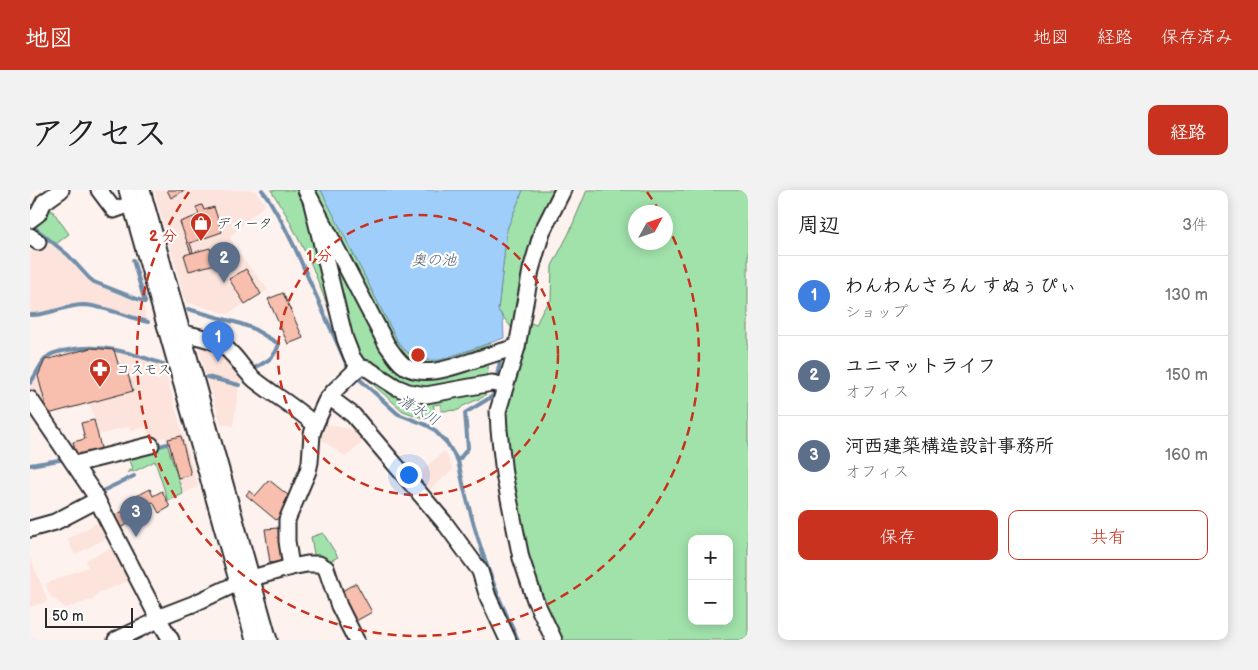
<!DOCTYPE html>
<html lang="ja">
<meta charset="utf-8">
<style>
:root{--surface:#fff;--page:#f2f2f2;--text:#202124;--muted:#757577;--line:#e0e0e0;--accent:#c8321e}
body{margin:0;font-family:"Balsamiq Sans","Klee One",sans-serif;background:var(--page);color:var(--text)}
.controls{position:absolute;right:15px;bottom:15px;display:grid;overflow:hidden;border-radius:10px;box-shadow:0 2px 12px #0003}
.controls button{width:45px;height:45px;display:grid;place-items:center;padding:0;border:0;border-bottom:1px solid var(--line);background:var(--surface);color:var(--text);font:25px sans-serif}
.compass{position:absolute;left:598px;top:15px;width:45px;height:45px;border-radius:50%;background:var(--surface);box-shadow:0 2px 12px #0003;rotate:50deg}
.scale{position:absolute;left:15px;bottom:12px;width:88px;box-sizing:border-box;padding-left:5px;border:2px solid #2b2b2b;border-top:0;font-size:14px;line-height:18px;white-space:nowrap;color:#2b2b2b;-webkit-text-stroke:4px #fff;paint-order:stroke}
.you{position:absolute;left:378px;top:284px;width:18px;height:18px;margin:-12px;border:4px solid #fff;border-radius:50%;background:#1a73e8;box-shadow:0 0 0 8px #1a73e833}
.badge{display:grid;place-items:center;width:32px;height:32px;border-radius:50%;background:var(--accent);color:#fff;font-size:16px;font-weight:700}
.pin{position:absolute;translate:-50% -41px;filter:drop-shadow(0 1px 2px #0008)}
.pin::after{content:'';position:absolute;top:26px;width:18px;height:15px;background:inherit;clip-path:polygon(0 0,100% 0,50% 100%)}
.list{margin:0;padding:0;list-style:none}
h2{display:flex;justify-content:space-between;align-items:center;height:65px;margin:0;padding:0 20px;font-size:21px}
h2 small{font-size:16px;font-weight:400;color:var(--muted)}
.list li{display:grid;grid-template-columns:32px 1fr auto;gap:15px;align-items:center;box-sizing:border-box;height:80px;padding:0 20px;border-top:1px solid var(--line)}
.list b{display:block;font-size:19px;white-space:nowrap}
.list p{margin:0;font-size:16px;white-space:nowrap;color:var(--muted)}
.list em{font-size:16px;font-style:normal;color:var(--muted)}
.actions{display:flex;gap:10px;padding:15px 20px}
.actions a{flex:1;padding:11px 0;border:1px solid var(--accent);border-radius:10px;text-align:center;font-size:18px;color:var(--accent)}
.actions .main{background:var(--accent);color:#fff}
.map{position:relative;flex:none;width:718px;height:450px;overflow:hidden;border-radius:10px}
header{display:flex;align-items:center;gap:30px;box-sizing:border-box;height:70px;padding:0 25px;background:var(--accent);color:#fff}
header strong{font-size:24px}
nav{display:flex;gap:28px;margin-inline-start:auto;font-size:18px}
.intro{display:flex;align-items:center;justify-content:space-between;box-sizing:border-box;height:120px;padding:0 30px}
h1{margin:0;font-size:35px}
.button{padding:12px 22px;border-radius:10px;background:var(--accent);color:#fff;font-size:18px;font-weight:700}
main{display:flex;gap:30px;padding:0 30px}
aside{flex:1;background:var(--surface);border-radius:10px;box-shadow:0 2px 12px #0003}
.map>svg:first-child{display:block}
.built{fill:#fce3dc}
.green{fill:#a1e2ab;stroke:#66866b;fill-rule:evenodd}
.water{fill:#a0cefb;stroke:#718da8}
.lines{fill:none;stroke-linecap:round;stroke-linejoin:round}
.stream{stroke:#718da8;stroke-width:4}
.building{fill:#f8bfae;stroke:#2b2b2b}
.minor-casing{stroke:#2b2b2b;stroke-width:19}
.minor{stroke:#fff;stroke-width:15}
.ring{fill:none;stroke:#c8321e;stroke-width:2.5;stroke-dasharray:9 6}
.labels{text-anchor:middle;stroke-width:4.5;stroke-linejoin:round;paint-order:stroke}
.poi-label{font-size:14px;fill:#2b2b2b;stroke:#fff;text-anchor:start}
.water-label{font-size:15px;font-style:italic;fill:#4e5c69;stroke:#fff}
.centre{fill:#c8321e;stroke:#fff;stroke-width:2.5}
.ring-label{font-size:15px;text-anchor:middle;font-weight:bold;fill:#c8321e;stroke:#fff;stroke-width:4.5;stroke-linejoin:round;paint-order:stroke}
</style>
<header>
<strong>地図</strong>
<nav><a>地図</a><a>経路</a><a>保存済み</a></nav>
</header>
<div class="intro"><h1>アクセス</h1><a class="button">経路</a></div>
<main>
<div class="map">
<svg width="718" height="450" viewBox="0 0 718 450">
<rect width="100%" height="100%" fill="#fef2ef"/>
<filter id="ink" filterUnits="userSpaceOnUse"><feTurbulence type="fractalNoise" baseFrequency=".02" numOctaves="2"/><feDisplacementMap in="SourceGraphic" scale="10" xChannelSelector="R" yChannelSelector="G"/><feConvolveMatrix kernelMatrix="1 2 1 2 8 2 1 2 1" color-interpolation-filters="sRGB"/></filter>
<g filter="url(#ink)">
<g class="built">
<polygon points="124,0 225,0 235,14 200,47 209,65 219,76 238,100 198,124 156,112"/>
<polygon points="13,48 37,67 57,90 62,93 112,114 114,116 116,131 66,116 53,115 36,117 12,124 0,125 0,63"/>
<polygon points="167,150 181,154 215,185 209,193 176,186"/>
<polygon points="61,157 81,159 133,175 168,297 153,304 135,247 120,251 116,237 101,240 100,236 69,245 60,214 16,225 0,201 0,194 4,190 16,169 26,163"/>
<polygon points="177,188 208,195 209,197 203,236 191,234"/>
<polygon points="290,232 318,239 331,241 337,248 316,267 285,245"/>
<polygon points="414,261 418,268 423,280 395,304 382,289"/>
<polygon points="72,330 80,346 45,365 37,349"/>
<polygon points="85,356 101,390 68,403 61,412 61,410 36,418 24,409 22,409 15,394 58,377 56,370"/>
<polygon points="0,367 18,411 0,417"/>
</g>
<g class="green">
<path d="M 241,0 L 291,0 L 368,152 C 371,156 375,161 379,164 C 401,180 437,161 460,153 L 456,204 L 453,207 L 433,216 L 429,220 L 411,221 L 411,214 L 403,215 L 405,222 L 393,228 L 373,221 L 330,183 L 306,138 L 282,76 L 257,26 Z"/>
<path d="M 493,0 L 523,0 L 512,23 L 490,89 L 488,128 L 506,135 L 512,121 L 521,110 L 522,76 L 539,43 L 557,0 L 718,0 L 718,450 L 530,450 L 511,409 L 498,367 L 479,284 L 473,223 L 493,153 L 468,120 L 477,39 ZM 606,22 L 636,22 L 636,52 L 606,52 ZM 662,349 L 699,349 L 699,431 L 662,431 Z"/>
<polygon points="22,20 39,44 26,54 3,35"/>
<polygon points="137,254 153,304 138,311 125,271 103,282 102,281 97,283 103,278 97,264"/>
<polygon points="293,343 308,367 296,373 285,370 281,347"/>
</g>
<path class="water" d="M 291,0 L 493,0 L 477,39 L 468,120 L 473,128 L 474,148 L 410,170 C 389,171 381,168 368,152 Z"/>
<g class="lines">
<g class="stream">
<polyline points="232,0 238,8 252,32 265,58 319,180"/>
<polyline points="0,34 38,65 59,88 64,92 115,112"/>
<polyline points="103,70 115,112"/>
<path d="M 158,119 L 208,133 L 222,138 L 249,154 C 244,170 235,172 221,180"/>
<path d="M 0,125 C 18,126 35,115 54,115 C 74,116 97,127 118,132"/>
<path d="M 326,186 L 368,224 L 394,234 L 402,238 L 417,253 L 428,271 C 440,330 461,395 488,450"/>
<polyline points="177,187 209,195"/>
<polyline points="466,191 471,166"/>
<path d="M 0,193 C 7,185 10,171 20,165 C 25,162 32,161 38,160 C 73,153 100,163 133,174"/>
<polyline points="126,257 137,254"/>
<polyline points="428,271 438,258 435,223 463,206 465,198"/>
<polyline points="0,275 35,269"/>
<polyline points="68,303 104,286"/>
</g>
</g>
<g class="building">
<polygon points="137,0 155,0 141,8"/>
<polygon points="172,15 174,20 184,17 192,42 160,53 163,62 161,63 150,32 169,25 166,17"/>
<polygon points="180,58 185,74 159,81 154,65"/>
<polygon points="216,79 231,104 215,114 199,89"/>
<polygon points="253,103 273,148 258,154 238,109"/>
<polygon points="61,158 84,160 89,177 95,175 103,201 18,224 8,186 15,170"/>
<polygon points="64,230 72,262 47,268 43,252 55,249 51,233"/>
<polygon points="151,246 161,285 148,288 138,249"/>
<polygon points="239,290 264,310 246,330 216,305 219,301 225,306"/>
<polygon points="120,299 123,306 132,301 140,317 129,323 123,312 118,314 121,322 90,338 84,326 106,314 103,308"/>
<polygon points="248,338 254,371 240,373 235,339"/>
<polygon points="326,393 342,422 326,431 310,402"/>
</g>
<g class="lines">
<g class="minor-casing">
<g id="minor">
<polyline points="69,0 84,20 101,14"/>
<polyline points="97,0 224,450"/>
<polyline points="112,0 239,450"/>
<path d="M 276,0 L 357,155 C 363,163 369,174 378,178 C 399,187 422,177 442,171 C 457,166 472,161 487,157"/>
<polyline points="281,10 315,149 322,167 329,177 338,179 366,197 378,202 396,205 462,193 475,196"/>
<polyline points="0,30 8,24 14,12 31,0"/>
<polyline points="0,46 8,52"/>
<path d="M 153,143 C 170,147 190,150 202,164 C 210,172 216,183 225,190 C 245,206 267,218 285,235"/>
<polyline points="299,207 323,225 414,332 450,381 458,407 478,450"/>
<polyline points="0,209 63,302 129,430 141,450"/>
<polyline points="45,274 121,255"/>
<polyline points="0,339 25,332 67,310"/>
<polyline points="261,377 257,351 257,330 278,281 280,272 282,244 285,235 296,211 304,201 329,177"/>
<polyline points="86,450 124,432 132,426 163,414 208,393 222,388 261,377 277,374 289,374 296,378 309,416 326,450"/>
<polyline points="524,450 505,410 491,368 474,284 469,240 468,221 487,157 501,80 512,42 533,0"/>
</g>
</g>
<use href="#minor" class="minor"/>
</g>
</g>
<g class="ring">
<circle cx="388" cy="165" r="140"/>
<path d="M617 2A281 281 0 0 1 630 22M636 33A281 281 0 1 1 159 2"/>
</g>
<defs>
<g id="shop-pin" transform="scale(1.125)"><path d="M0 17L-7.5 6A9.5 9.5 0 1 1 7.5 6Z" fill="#c8321e" stroke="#fff"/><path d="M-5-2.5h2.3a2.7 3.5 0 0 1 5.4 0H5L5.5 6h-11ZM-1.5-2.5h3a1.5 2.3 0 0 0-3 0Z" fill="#fff"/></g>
<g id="pharmacy-pin" transform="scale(1.125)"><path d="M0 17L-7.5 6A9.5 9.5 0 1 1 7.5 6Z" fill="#c8321e" stroke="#fff"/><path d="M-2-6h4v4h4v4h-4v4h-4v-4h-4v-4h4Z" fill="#fff"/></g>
</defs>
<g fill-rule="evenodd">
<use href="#shop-pin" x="171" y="33"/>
<use href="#pharmacy-pin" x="70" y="179"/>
</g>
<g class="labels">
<g class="poi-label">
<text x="187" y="38">ディータ</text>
<text x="86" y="184">コスモス</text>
</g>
<g class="water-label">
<text x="404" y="75">奥の池</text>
<text transform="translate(389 220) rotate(31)" y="5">清水川</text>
</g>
</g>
<circle cx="388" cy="165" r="8" class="centre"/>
<g class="ring-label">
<text x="133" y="51">2 分</text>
<text x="289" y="71">1 分</text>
</g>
</svg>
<div class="controls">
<button>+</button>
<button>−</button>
</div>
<svg class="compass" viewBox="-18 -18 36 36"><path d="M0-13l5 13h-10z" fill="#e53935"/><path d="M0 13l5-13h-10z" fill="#757577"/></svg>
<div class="scale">50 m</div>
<div class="you"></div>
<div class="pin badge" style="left:188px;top:172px;background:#3f7fe0">1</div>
<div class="pin badge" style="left:194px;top:93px;background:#5c6f8a">2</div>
<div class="pin badge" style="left:106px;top:347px;background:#5c6f8a">3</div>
</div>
<aside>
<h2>周辺<small>3件</small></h2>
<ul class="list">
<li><span class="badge" style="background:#3f7fe0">1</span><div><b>わんわんさろん すぬぅぴぃ</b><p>ショップ</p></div><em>130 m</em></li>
<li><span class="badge" style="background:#5c6f8a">2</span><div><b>ユニマットライフ</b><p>オフィス</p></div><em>150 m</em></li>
<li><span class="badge" style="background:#5c6f8a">3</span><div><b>河西建築構造設計事務所</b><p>オフィス</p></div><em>160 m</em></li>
</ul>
<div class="actions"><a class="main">保存</a><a>共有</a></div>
</aside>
</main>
